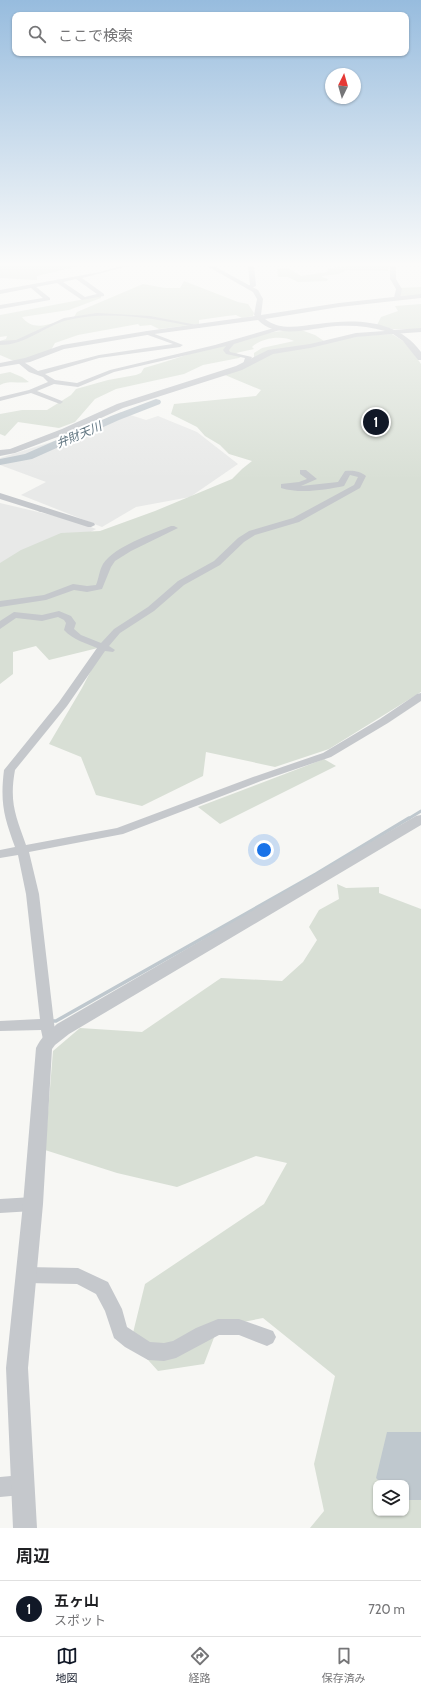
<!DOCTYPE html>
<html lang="ja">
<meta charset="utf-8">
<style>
:root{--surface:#fff;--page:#f2f2f2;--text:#202124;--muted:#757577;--line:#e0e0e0;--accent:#111827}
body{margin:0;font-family:Cabin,"Noto Sans JP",sans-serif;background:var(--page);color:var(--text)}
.controls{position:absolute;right:12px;bottom:12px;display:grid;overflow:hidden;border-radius:8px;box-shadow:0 1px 3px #0004}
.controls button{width:36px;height:36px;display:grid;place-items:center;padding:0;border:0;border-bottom:1px solid var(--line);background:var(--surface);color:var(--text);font:20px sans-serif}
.compass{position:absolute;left:325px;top:68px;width:36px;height:36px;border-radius:50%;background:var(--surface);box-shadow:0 1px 3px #0004;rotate:5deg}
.you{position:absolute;left:264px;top:850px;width:14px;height:14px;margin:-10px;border:3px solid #fff;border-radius:50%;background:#1a73e8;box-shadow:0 0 0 6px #1a73e833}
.badge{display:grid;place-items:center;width:26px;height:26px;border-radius:50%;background:var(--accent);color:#fff;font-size:13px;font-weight:700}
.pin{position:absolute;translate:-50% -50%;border:2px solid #fff;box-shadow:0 1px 4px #0006}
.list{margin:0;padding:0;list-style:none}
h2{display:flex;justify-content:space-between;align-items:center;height:52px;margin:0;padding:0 16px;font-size:17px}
h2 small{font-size:13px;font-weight:400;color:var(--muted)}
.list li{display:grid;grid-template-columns:26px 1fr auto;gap:12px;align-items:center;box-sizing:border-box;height:56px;padding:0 16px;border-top:1px solid var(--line)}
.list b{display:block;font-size:15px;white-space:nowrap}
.list p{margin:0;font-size:13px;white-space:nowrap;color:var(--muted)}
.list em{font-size:13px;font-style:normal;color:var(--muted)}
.icon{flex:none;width:22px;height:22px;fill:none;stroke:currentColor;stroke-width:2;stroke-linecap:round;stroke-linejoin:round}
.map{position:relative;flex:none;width:421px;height:1528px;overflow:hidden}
.search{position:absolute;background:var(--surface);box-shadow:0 1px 3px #0004;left:12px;right:12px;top:12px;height:44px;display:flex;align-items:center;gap:10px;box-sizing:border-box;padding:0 14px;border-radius:8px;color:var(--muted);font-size:15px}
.sheet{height:108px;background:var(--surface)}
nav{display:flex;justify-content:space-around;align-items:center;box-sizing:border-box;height:56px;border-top:1px solid var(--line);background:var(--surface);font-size:11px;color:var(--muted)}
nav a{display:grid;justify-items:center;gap:2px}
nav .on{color:var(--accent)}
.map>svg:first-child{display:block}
.built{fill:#e8e9e8}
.green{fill:#d8dfd5;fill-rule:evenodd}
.water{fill:#bfc8ce}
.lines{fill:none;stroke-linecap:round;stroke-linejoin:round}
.stream-far1{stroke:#bfc8ce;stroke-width:3}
.stream{stroke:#bfc8ce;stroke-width:3.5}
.river{fill:#bfc8ce;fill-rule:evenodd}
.minor{fill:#c5c8cc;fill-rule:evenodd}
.tertiary{fill:#c5c8cc;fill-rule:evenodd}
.labels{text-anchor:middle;stroke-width:4;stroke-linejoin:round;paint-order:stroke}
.far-water-label{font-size:12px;font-style:italic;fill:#627682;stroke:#fff}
</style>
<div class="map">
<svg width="421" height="1528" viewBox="0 0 421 1528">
<rect width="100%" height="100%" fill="#f7f7f4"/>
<g class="built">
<polygon points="121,412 146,420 158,416 197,432 238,464 190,497 136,507 102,527 21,495 46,482 0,465 0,458 80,433"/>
<polygon points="0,503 72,520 96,529 70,543 0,564"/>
</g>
<g class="green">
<polygon points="0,266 79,266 37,276 37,280 0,278"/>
<polygon points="350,266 389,266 388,271 346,270 339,274 322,276 322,277 328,279 327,281 298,282 288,277 278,277 277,269 288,268 301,276 327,272 328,268"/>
<path d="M 184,281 L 238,302 L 248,304 L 254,313 L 253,316 L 242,318 L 236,315 L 227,316 L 199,320 L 199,324 L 159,329 L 151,325 L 140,326 L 138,324 L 78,335 L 55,343 L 51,350 L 28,359 L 14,361 L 0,355 L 0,341 L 6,339 L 7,336 L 0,337 L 0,315 L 101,296 L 101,298 L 69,310 L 22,317 C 35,335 57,320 74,317 L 77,312 L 143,284 L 165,288 L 180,288 Z"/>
<polygon points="421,287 421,295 397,298 398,288"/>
<polygon points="421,304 421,329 392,329 377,325 381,317 398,311 395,306"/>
<path d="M 301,330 L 315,335 L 324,341 L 315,343 L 362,336 L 392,334 L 406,343 L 421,364 L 421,692 L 329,749 L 275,767 L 206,752 L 203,776 L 142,806 L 96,795 L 81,757 L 49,744 L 82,688 L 102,649 L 98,648 L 49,660 L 36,646 L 13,652 L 13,674 L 0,684 L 0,563 L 21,550 L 61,533 L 100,531 L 155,511 L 232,479 L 242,469 L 252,461 L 229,454 L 220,445 L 205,436 L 197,427 L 171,414 L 174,404 L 256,396 L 261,390 L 225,375 L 254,360 L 254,353 L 262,348 L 294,341 C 283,335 262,337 252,347 L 254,349 L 236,353 L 242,356 L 239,358 L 203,365 L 184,374 L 116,389 L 95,399 L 75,422 L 59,428 L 18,422 L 5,436 L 0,434 L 0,414 L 22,410 L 47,410 L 71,395 L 76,389 L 108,380 L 136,375 L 141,373 L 144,368 C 195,354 248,330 301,330 Z"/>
<path d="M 10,372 L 22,377 L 29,382 C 19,384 10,380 0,385 L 0,374 Z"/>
<polygon points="324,759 336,766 220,824 198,807"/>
<path d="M 337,884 L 346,888 L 379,887 L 379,893 L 421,909 L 421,1528 L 310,1528 L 324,1511 L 314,1464 L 335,1376 L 263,1318 L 218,1327 L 204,1364 L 158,1371 L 131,1341 L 145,1284 L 264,1204 L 287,1163 L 256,1156 L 177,1187 L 117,1173 L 45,1150 L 53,1051 L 80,1028 L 142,1032 L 221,978 L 282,981 L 303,962 L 317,940 L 309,927 L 319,910 L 339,899 ZM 376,1483 L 406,1483 L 406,1513 L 376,1513 Z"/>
</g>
<polygon class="water" points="387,1432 421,1432 421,1500 406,1500 406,1483 381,1483 376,1478"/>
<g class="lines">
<polyline class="stream-far1" points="408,819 421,811"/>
<polyline class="stream" points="51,1021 56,1021 316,874 409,818"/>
<polygon class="river" points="156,399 160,400 161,402 160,404 119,420 32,459 0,465 0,459 25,454 111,416"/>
<g class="minor">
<path d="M 121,266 L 129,266 L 82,278 L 104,294 L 104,296 L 82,300 L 57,283 L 36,287 L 50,298 L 50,300 L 0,309 L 0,305 L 43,298 L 31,288 L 0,294 L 0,290 L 100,272 ZM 76,279 L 97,294 L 85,297 L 63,282 Z"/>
<polygon points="248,266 254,266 256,286 249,289 246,287 250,285"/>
<polygon points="390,266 396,266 396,279 402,289 400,298 397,300 394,298 396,289 390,279"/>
<path d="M 97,313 L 150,316 L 202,326 L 199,328 C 157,319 111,310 68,320 C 44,326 26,345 0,345 L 0,341 L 16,340 L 64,318 Z"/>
<polygon points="281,326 284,328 283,329 234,344 229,350 230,352 252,357 248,365 243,364 245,358 226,354 223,350 226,346 114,372 78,387 54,384 37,391 62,401 63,402 60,404 31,393 0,401 0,397 29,390 48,382 43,377 29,372 18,363 18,361 22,361 38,371 99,355 173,344 145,334 144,333 147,331 183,345 180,347 99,358 45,374 55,380 77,383 110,370 215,345"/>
<polygon points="421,328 421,332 393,334 390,332 393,330"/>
<path d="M 300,470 L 306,470 L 317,479 L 301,486 L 338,482 L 345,471 C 352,470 361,471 366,476 L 360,488 L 299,522 L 255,535 L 244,542 L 220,565 L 184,585 L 154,611 L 120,633 L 109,646 L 115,650 L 113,652 L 105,651 L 67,706 L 15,770 C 9,803 16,816 26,845 L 117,828 L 253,777 L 323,753 L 380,719 L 417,694 L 421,693 L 421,701 L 388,723 L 331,757 L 261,781 L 123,834 L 29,852 L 39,894 L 56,1040 L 54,1044 L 49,1046 L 44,1044 L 41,1030 L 0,1031 L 0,1021 L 40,1019 L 26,894 L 18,855 L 0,858 L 0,850 L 15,847 C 4,817 0,803 4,770 L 59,702 L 97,648 C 86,643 73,640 64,630 L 66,623 L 64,620 L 58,617 L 42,621 L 16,618 L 0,629 L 0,621 L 14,612 L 42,615 L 59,611 L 71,616 L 76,623 L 74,629 L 81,635 L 101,643 L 114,629 L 148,607 L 178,581 L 214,561 L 238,538 L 249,531 L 293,518 L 354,485 L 358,477 L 350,475 L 344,486 C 325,490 300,494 281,488 L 281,484 L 299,482 L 307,479 L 300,474 Z"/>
<polygon points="38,507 44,507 94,523 95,525 91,527 88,527 38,511"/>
<path d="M 171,526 L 174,526 L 178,528 L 131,551 L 115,561 L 111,567 L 102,589 L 87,592 L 74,590 L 46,600 L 0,607 L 0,601 L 44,595 L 73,584 L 87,586 L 96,585 C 99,578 99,571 103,564 C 115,546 152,534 171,526 Z"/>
<polygon points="33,1197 39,1199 41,1204 39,1209 33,1211 0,1213 0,1199"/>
<polygon points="26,1267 78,1268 108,1282 122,1309 127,1327 150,1342 164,1343 173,1341 196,1328 218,1319 239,1319 273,1331 276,1337 273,1343 267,1346 239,1335 219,1335 176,1358 164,1361 148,1360 125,1347 114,1338 105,1311 96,1294 77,1284 26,1283 20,1281 18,1275 20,1269"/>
<polygon points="22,1475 29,1478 32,1485 29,1492 22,1495 0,1497 0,1477"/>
</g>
<g class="tertiary">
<path d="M 207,266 L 214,266 L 258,290 L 263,299 L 261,315 L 339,303 L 421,294 L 421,298 L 339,307 L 265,319 C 280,331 300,326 318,324 C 355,319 397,319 421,352 L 421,360 L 418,360 L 403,341 L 393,334 L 356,337 L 310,348 L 273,354 L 242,370 L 123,408 L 68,433 L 15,453 L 0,456 L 0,450 L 10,449 L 62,429 L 117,404 L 236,366 L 268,350 L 310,344 L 356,333 L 385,331 C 369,326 352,325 336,326 C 312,328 277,340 258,320 L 147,335 L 64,349 L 30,362 L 0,367 L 0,363 L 25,358 L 62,345 L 147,331 L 255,316 L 254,315 L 257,299 L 253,292 Z"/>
<polygon points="0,493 44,507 46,509 41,512 0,499"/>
<path d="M 421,815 L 421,825 L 69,1034 L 55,1045 L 52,1049 L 43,1204 L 28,1368 L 37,1528 L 13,1528 L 6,1368 L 23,1204 L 36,1048 C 41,1037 48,1032 57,1024 L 416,816 Z"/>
</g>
</g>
<linearGradient id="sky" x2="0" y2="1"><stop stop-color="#97bcde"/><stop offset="0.55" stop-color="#fbfbfa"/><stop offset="1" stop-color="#fbfbfa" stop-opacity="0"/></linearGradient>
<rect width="421" height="480" fill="url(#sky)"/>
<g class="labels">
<g class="far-water-label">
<text transform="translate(79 435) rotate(-23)" y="4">弁財天川</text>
</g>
</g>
</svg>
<div class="controls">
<button><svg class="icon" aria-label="layers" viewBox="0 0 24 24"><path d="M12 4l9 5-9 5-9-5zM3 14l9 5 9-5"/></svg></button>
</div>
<svg class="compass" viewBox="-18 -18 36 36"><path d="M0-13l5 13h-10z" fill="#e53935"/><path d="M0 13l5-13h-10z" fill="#757577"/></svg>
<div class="you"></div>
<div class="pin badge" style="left:376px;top:422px">1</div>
<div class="search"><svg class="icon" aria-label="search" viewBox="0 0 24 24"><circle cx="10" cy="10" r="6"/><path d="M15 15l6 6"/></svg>ここで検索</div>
</div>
<section class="sheet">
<h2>周辺<small></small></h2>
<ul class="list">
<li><span class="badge">1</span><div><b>五ヶ山</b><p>スポット</p></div><em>720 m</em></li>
</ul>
</section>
<nav>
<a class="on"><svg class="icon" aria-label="map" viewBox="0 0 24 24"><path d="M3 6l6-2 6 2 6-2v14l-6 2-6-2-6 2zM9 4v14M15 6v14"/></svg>地図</a>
<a><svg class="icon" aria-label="directions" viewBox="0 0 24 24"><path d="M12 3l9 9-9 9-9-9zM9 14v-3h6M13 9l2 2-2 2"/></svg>経路</a>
<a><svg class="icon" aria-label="saved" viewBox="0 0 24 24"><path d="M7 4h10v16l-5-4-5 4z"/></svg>保存済み</a>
</nav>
